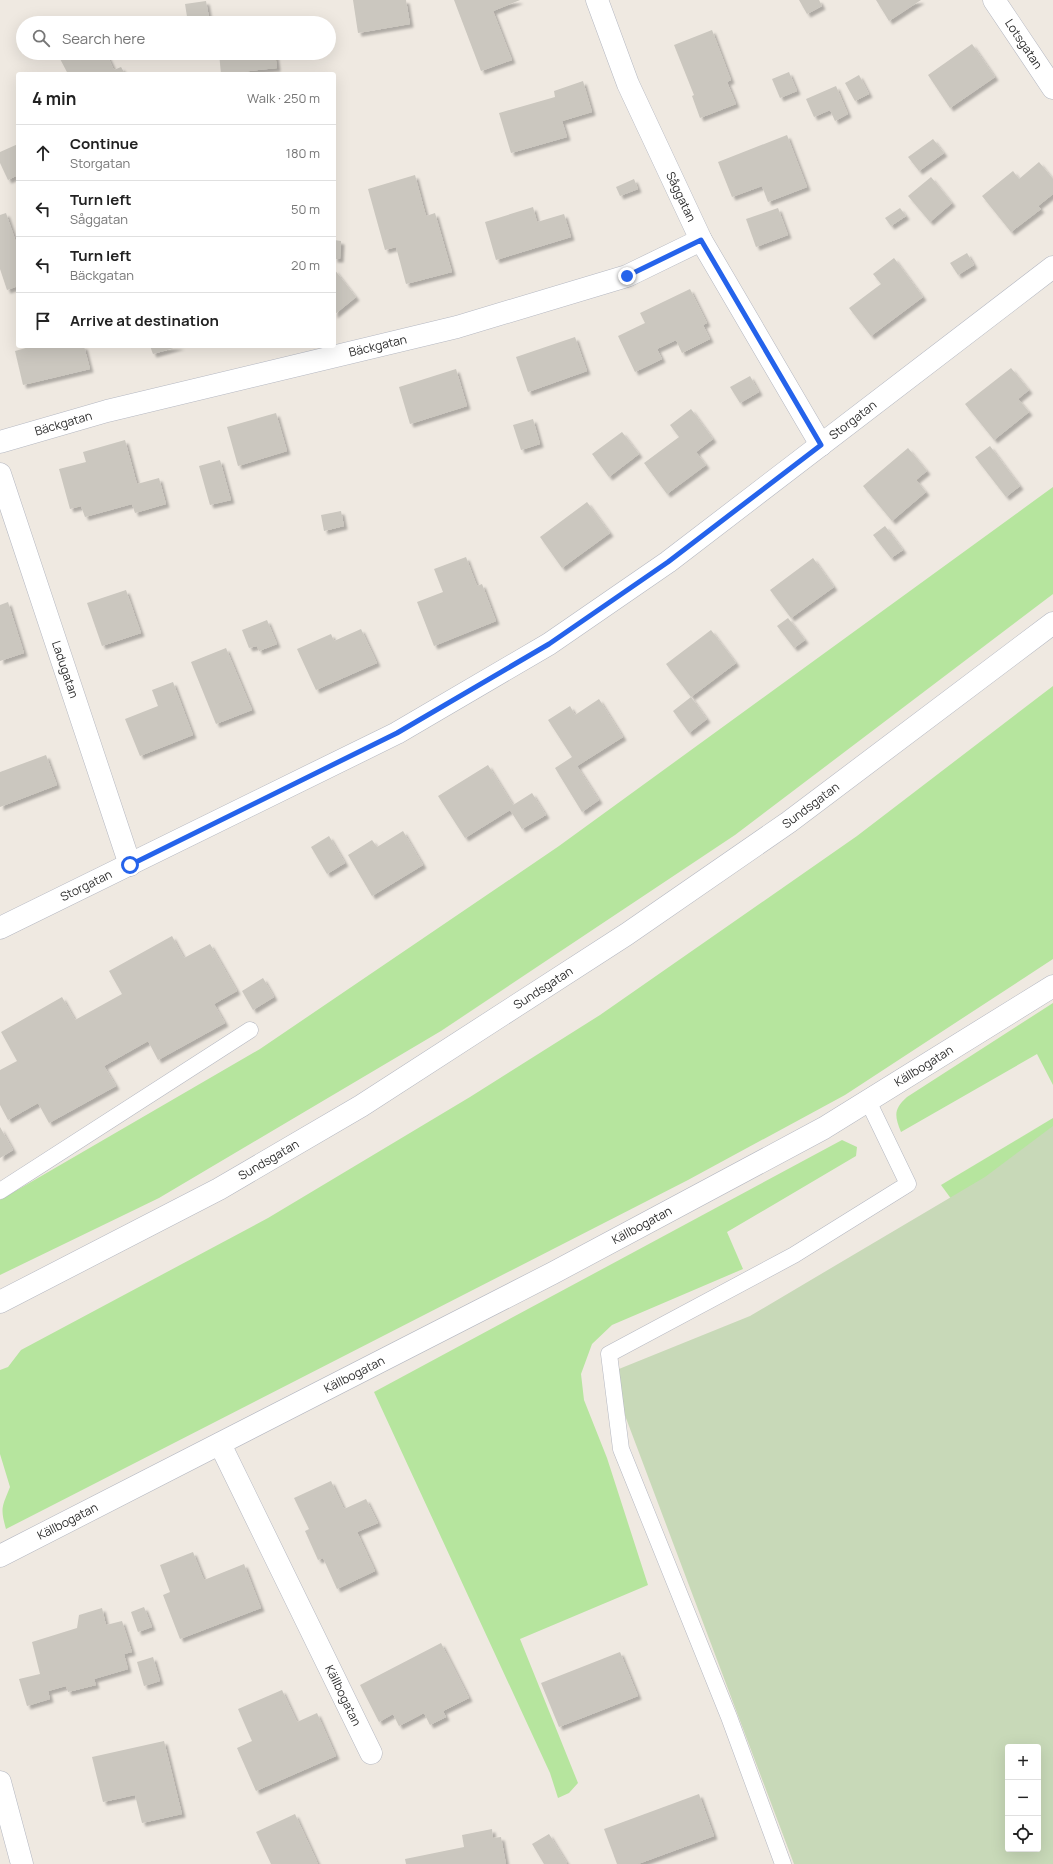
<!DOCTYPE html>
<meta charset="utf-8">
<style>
:root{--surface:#fff;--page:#f2f2f2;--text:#222;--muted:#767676;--line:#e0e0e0}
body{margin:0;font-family:Manrope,sans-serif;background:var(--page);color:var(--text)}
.controls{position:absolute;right:12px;bottom:12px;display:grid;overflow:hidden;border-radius:4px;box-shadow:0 4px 16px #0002}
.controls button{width:36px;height:36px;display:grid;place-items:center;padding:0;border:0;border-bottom:1px solid var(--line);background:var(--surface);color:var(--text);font:20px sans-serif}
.stop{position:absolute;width:12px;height:12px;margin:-9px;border:3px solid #2563eb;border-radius:50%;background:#fff}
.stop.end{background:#2563eb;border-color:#fff;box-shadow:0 1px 4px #0008}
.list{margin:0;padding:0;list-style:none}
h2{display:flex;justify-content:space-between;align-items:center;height:52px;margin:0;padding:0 16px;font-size:17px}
h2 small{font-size:13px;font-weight:400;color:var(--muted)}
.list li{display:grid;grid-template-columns:26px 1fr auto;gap:12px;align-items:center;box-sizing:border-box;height:56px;padding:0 16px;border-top:1px solid var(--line)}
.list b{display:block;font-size:15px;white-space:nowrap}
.list p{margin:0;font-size:13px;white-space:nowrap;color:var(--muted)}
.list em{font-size:13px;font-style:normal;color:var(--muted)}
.icon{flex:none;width:22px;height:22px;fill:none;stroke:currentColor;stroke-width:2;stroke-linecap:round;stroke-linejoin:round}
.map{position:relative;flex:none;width:1053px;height:1864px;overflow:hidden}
.search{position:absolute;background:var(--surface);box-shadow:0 4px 16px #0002;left:16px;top:16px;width:320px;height:44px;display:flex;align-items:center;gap:10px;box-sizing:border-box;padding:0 14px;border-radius:22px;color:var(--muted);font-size:15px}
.panel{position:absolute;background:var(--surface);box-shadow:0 4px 16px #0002;left:16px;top:72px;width:320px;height:276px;border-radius:4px}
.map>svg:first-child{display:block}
.green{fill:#b6e59e}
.cemetery{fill:#c8d9b8;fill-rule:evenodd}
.building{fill:#cbc7bf;filter:url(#shadow)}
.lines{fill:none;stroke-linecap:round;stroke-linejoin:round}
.lane-casing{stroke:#b4b7c1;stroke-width:17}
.street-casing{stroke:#b4b7c1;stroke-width:23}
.secondary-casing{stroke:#b4b7c1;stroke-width:23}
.lane{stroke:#fff;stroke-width:16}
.street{stroke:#fff;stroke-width:22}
.secondary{stroke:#fff;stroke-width:22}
.route{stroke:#2563eb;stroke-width:5}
.labels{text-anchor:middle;stroke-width:3;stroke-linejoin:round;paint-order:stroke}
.street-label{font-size:12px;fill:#2e2e2e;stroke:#fff}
</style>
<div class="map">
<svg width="1053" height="1864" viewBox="0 0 1053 1864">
<defs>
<filter id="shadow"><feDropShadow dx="3.5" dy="3.5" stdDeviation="1" flood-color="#0004"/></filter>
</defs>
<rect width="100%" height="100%" fill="#efe9e1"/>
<g class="green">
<polygon points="1053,487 1053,594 735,835 441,1031 159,1198 0,1275 0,1200 260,1049 559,846"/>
<path d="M 1053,686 L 1053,959 L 845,1095 L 688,1180 L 6,1529 C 0,1508 2,1507 10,1487 L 0,1454 L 0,1370 L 8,1367 L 21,1350 L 268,1218 L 470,1097 L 600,1015 L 857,836 Z"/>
<path d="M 1053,1003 L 1053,1085 L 1037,1054 L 901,1132 C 894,1115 894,1109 907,1097 Z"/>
<polygon points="1053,1118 1053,1132 952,1200 941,1185"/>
<polygon points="842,1140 857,1147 856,1156 727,1232 743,1269 612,1325 592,1344 581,1374 584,1400 607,1458 648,1585 520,1639 578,1783 569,1793 558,1798 550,1773 374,1392"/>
</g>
<path class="cemetery" d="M 1053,1126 L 1053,1864 L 794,1864 L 609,1373 L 750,1316 L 985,1177 ZM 1008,1747 L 1038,1747 L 1038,1849 L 1008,1849 Z"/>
<g class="building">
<polygon points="353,0 406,0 410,24 358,33"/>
<polygon points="454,0 520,0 493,11 512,60 481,71"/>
<polygon points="799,0 819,0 822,6 807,14"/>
<polygon points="876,0 921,0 889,21"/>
<polygon points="206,1 210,23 188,23 185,4"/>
<polygon points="712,30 731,80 727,82 736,104 700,118 692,96 694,95 674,45"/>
<polygon points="972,44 995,77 950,108 928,75"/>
<polygon points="57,53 106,53 114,70 121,67 125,74 68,74"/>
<polygon points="219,53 275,53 277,68 221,74"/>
<polygon points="789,72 797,91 780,98 772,79"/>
<polygon points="859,75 869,94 855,101 845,83"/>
<polygon points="583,81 592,112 562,121 567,137 511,153 499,113 555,97 554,91"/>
<polygon points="836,86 848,114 835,121 830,110 814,117 806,99"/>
<polygon points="787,135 807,187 768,202 762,186 732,197 718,162"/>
<polygon points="933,139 944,153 919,171 908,157"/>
<polygon points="18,144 18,175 8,180 0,163 0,152"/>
<polygon points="1039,162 1053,179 1053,194 1038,206 1041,209 1011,232 982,196 1013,171 1019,179"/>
<polygon points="415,175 426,216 435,213 452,272 406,284 396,247 385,250 368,189"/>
<polygon points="931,177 952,203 930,222 908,196"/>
<polygon points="634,179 638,189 620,196 616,187"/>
<polygon points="533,207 537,222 564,214 571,237 496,260 485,222"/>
<polygon points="778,208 788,235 756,247 746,219"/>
<polygon points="900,208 906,216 891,226 885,218"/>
<polygon points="6,213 18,248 18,286 7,290 0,269 0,215"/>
<polygon points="334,240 341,241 340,259 334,259"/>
<polygon points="967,253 974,265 958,275 950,263"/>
<polygon points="894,258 923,297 871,336 849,308 881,284 873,274"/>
<polygon points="334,269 356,297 334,315"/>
<polygon points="690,289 707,323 703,325 710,339 682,353 676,340 657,349 662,359 635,372 618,336 645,323 640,313"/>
<polygon points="575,337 587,371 528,392 516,357"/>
<polygon points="33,346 84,346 90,369 23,385 15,351"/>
<polygon points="150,346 181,346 153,354"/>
<polygon points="1011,368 1029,390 1018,399 1029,412 994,440 965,404"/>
<polygon points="456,369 467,406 410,424 399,387"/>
<polygon points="750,376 759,392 740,403 730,387"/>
<polygon points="691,409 713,439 696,452 706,465 667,494 644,463 679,437 670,425"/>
<polygon points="276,413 287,451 238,466 227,427"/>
<polygon points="533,419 540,444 521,450 513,425"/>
<polygon points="622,432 639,454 609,477 592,454"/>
<polygon points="125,440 137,484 159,478 166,504 135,513 132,504 85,517 81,506 70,509 59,469 86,462 83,452"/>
<polygon points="990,446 1020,486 1006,497 975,457"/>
<polygon points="908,448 927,471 916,480 926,492 892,521 863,486"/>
<polygon points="220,460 231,500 210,505 199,466"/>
<polygon points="587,502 610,533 562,568 540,537"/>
<polygon points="341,511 344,526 324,531 321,515"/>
<polygon points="885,526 903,550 891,558 873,535"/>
<polygon points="466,557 477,586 482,584 496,621 434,646 417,602 443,592 434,569"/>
<polygon points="813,558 834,587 791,618 770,590"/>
<polygon points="126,590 141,633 102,646 87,603"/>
<polygon points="8,602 24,653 0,661 0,605"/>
<polygon points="788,618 805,640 794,648 777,626"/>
<polygon points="267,620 277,644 259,651 257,646 249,648 242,630"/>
<polygon points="361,629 377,663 316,690 297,649 331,634 334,641"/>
<polygon points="711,630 736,663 691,697 666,664"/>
<polygon points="226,648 252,710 216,724 191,662"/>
<polygon points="173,682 193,735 140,756 125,719 158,706 152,690"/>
<polygon points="691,697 707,719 689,733 673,711"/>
<polygon points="599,699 623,737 577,766 599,800 582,812 555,768 572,757 548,720 570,706 575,715"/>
<polygon points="46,755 57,785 0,807 0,772"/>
<polygon points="488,765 513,805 532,793 546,815 522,829 510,810 465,838 438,796"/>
<polygon points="403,831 423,865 372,896 348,855 372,840 377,847"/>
<polygon points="329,836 345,863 327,874 311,847"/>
<polygon points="172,936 184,958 210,944 237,991 214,1004 225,1023 158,1060 148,1041 104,1066 116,1086 49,1123 38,1103 8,1120 0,1105 0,1070 17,1061 1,1032 62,997 75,1020 122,994 109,971"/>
<polygon points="263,978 274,997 253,1010 242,991"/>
<polygon points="0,1127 13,1150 0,1158"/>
<polygon points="331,1481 344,1509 366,1499 378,1523 357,1532 375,1571 337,1589 323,1558 318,1560 305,1531 309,1529 294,1498"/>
<polygon points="193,1552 204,1580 244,1564 261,1608 180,1639 163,1595 170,1592 160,1565"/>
<polygon points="144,1607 152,1627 138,1632 131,1612"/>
<polygon points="102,1608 106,1625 122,1621 132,1652 124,1654 128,1669 94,1679 96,1685 68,1692 66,1686 48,1691 50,1699 27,1706 19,1679 40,1674 32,1642 77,1628 79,1615"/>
<polygon points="441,1643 469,1698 443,1711 446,1717 430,1725 424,1713 399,1726 393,1714 379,1722 360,1685"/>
<polygon points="620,1652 638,1696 559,1727 541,1683"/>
<polygon points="153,1657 160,1681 144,1686 137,1662"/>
<polygon points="282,1690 297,1722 317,1713 336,1756 256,1791 237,1748 252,1741 238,1709"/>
<polygon points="164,1741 182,1814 142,1823 135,1795 103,1802 92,1757"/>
<polygon points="699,1794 714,1836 638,1864 617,1864 604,1829"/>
<polygon points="295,1814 318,1864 271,1864 256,1832"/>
<polygon points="492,1829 493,1838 501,1837 506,1864 406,1864 405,1859 464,1847 462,1835"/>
<polygon points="549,1834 567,1863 564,1864 544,1864 532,1844"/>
</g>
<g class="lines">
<g class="lane-casing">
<g id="lane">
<polyline points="0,1191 250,1030"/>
<polyline points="783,1864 729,1717 621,1449 609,1354 794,1255 908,1184 868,1101"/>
</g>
</g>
<g class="street-casing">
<g id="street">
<path id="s1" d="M 597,0 L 628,84 L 701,240 L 821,445"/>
<path id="s2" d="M 994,0 L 1053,88"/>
<path id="s3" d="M 0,442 L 107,411 L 457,327 L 627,276 L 701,240"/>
<path id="s4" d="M 0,474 L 130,865"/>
<path id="s5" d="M 0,928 L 397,733 L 549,644 L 668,562 L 1053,267"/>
<path id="s6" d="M 220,1444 L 371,1753"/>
<path id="s7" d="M 0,1556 L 553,1273 L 824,1128 L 1053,986"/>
<polyline points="0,1782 22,1864"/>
</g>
</g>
<g class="secondary-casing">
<g id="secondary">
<path id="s8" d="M 0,1302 L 219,1189 L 361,1106 L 627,934 L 789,822 L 1053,623"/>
</g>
</g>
<use href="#lane" class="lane"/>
<use href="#street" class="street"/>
<use href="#secondary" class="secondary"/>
</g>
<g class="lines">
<polyline class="route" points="130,865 397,733 549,644 668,562 821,445 701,240 627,276"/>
</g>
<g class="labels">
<g class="street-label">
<text dy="4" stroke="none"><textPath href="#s2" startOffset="53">Lotsgatan</textPath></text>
<text dy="4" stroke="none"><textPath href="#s1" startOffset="214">Såggatan</textPath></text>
<text dy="4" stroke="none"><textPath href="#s3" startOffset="390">Bäckgatan</textPath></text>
<text dy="4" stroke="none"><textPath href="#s5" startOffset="996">Storgatan</textPath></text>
<text dy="4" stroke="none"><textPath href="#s3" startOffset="66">Bäckgatan</textPath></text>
<text dy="4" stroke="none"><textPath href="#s4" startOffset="206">Ladugatan</textPath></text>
<text dy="4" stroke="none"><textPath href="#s8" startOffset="952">Sundsgatan</textPath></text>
<text dy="4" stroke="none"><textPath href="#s5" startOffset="96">Storgatan</textPath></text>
<text dy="4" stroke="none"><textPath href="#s8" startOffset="628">Sundsgatan</textPath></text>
<text dy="4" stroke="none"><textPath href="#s7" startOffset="1046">Källbogatan</textPath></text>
<text dy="4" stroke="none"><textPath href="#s8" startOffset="304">Sundsgatan</textPath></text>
<text dy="4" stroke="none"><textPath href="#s7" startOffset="722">Källbogatan</textPath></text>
<text dy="4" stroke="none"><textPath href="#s7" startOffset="398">Källbogatan</textPath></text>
<text dy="4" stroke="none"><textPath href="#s7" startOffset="76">Källbogatan</textPath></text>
<text dy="4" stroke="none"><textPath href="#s6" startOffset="280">Källbogatan</textPath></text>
</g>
</g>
</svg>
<div class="controls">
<button>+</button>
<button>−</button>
<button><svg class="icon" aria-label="locate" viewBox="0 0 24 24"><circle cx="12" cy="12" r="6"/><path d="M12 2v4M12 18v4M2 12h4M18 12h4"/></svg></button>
</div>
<div class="stop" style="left:130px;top:865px"></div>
<div class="stop end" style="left:627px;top:276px"></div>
<div class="search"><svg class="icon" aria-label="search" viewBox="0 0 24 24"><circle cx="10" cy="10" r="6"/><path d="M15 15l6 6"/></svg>Search here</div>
<section class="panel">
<h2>4 min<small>Walk · 250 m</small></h2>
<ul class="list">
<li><svg class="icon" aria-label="ahead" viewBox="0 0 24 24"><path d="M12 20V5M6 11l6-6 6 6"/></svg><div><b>Continue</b><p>Storgatan</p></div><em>180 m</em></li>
<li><svg class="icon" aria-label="left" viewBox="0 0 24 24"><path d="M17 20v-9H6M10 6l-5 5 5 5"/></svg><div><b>Turn left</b><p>Såggatan</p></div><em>50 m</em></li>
<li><svg class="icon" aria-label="left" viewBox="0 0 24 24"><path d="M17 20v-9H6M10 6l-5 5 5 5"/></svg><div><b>Turn left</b><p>Bäckgatan</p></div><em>20 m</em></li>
<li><svg class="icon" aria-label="arrive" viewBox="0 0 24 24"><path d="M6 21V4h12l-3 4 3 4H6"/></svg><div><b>Arrive at destination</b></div></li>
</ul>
</section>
</div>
